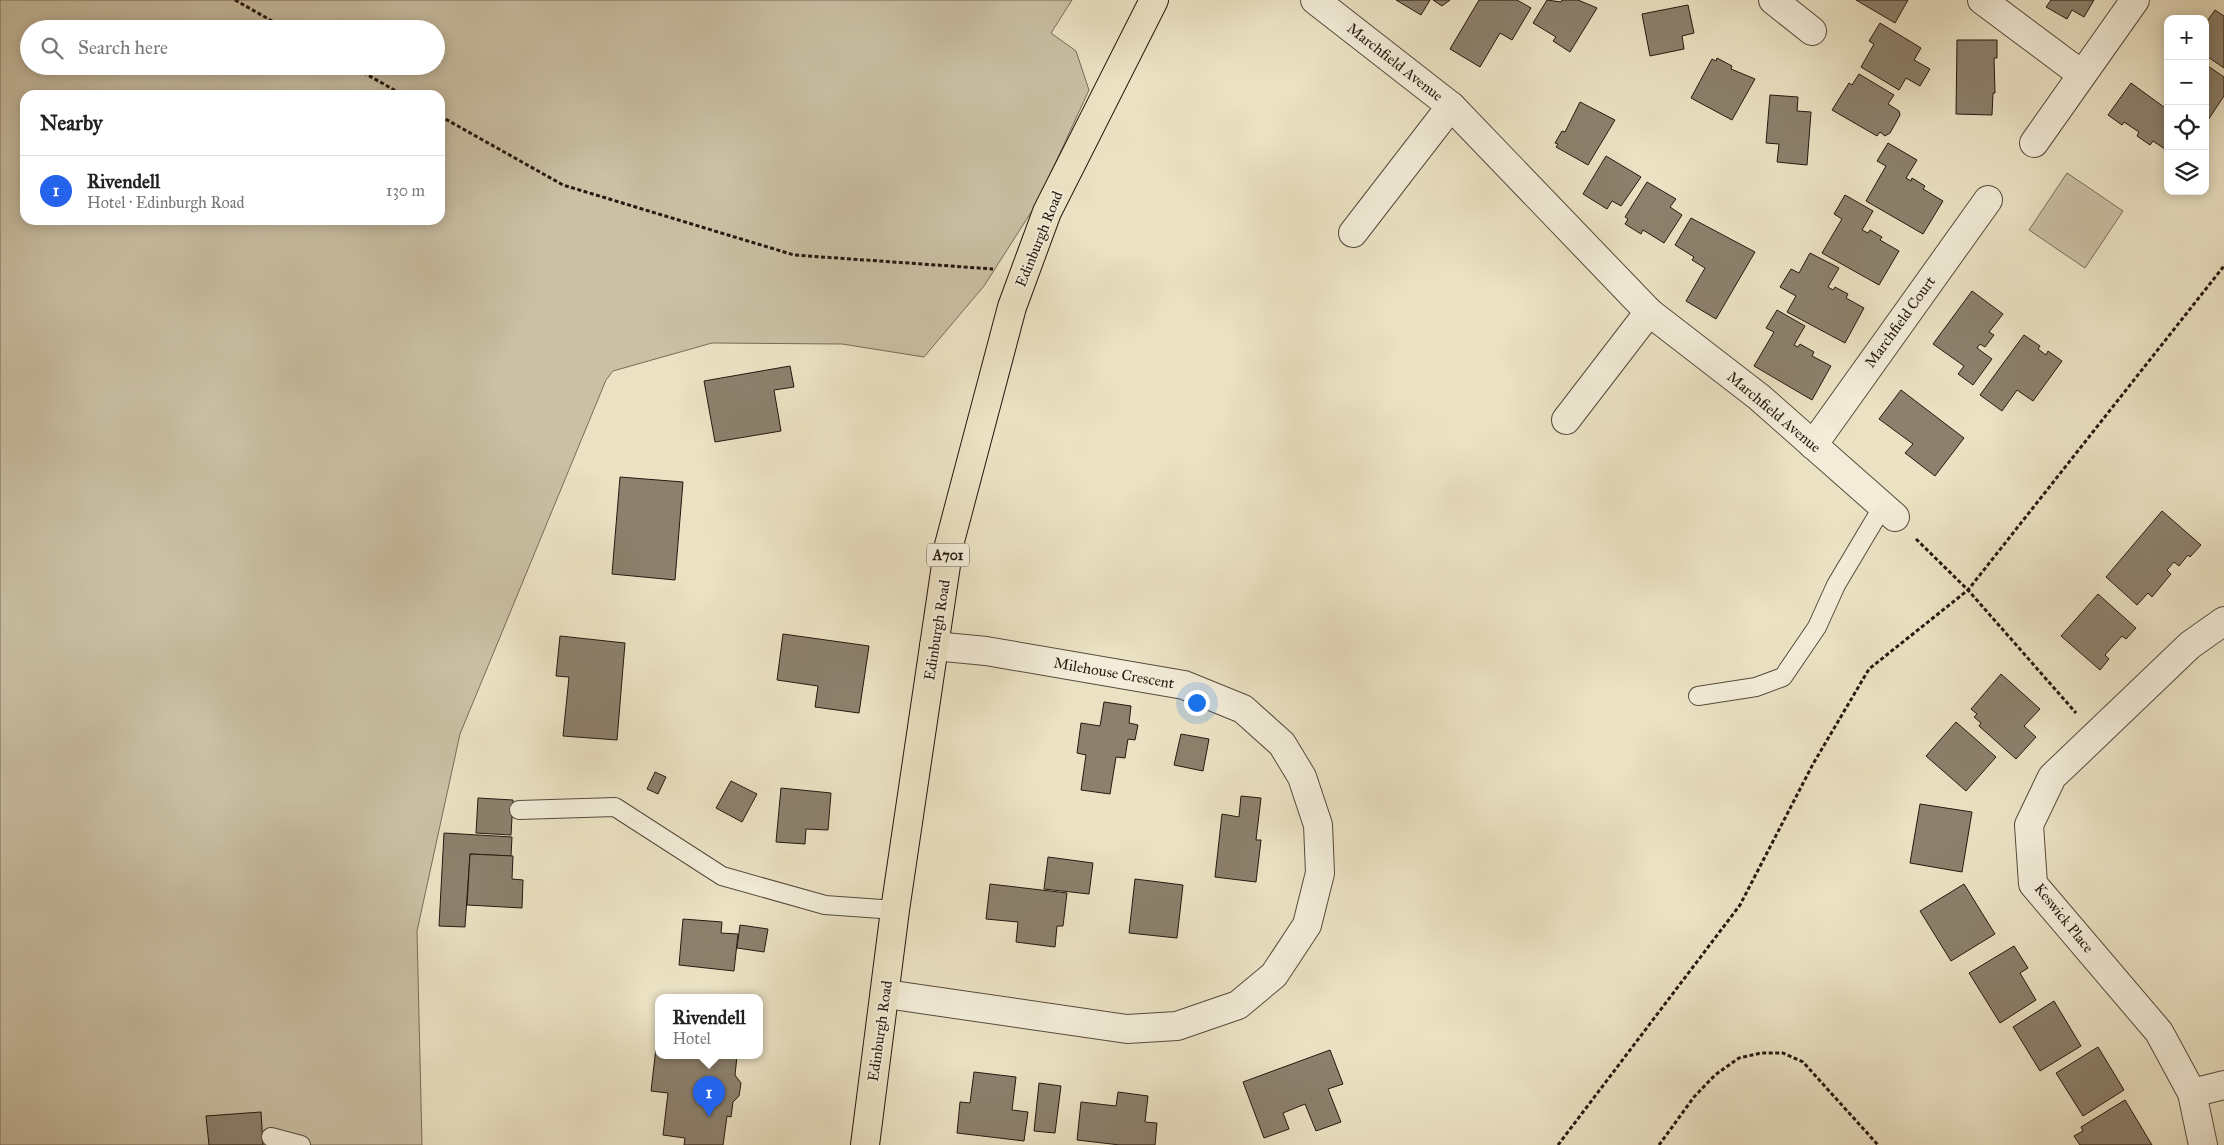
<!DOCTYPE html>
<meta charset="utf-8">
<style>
:root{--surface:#fff;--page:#f6f6f6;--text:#222;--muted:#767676;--line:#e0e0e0;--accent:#2563eb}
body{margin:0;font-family:"IM FELL Great Primer",serif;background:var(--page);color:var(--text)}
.controls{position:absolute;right:15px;top:15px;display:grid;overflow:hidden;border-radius:10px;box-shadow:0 2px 12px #0003}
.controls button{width:45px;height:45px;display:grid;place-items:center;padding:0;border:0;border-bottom:1px solid var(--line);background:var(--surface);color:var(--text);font:25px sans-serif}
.you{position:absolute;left:1196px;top:702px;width:18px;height:18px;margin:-12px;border:4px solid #fff;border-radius:50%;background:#1a73e8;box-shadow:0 0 0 8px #1a73e833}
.badge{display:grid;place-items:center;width:32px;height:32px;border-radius:50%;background:var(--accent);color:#fff;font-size:16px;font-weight:700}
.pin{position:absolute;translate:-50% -41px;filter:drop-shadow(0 1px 2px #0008)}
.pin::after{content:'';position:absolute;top:26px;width:18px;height:15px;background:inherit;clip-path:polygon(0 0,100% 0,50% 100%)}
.popup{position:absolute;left:655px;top:994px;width:108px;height:65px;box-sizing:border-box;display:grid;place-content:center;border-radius:10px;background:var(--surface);filter:drop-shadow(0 1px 4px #0005);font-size:16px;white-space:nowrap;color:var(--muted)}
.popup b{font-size:19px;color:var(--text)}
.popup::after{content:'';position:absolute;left:50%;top:100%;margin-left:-10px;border:10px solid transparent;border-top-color:var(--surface)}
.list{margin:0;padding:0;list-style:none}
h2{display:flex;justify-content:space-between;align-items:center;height:65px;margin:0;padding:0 20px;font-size:21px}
h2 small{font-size:16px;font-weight:400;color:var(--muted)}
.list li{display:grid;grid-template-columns:32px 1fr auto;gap:15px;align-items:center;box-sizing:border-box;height:70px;padding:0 20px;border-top:1px solid var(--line)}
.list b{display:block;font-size:19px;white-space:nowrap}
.list p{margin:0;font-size:16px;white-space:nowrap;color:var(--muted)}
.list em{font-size:16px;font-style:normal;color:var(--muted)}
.icon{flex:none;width:28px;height:28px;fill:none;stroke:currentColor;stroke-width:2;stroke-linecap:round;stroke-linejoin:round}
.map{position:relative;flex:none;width:2224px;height:1145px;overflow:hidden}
.search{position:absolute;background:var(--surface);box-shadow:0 2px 12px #0003;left:20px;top:20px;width:425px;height:55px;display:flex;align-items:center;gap:12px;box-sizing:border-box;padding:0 18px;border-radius:28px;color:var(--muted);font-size:19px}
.panel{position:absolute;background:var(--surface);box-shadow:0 2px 12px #0003;left:20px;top:90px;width:425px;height:135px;border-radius:15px}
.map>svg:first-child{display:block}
.green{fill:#cac0a4;stroke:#786c5a;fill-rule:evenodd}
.building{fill:#8c816d;stroke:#26180f}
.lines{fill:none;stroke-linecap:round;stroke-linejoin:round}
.service-casing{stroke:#574a3c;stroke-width:20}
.minor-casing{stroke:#574a3c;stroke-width:30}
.primary-casing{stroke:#26180f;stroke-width:30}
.path{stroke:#26180f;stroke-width:3;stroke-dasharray:4 2.5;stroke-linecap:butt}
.service{stroke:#f2ecd8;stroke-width:18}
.minor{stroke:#f2ecd8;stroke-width:28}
.primary{stroke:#ebe2c3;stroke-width:28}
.labels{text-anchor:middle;stroke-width:4;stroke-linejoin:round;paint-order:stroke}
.shield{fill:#f2ecd8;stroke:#63584b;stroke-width:1}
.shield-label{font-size:14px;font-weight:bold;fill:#26180f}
.street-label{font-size:15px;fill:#26180f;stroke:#f2ecd8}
</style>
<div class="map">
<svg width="2224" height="1145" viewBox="0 0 2224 1145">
<rect width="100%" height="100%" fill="#ebe2c3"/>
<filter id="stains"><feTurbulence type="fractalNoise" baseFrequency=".004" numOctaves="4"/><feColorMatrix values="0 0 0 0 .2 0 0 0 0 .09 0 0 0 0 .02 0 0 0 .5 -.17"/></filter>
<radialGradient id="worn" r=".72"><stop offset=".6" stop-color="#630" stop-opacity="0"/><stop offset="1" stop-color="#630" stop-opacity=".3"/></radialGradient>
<g class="green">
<path d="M 0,0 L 1072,0 L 1051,33 L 1076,51 L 1089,90 L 1037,203 L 984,286 L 924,357 L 842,344 L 712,343 L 613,371 L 606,380 L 460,734 L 417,931 L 422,1145 L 0,1145 ZM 29,29 L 436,29 L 436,66 L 29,66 ZM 25,95 L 440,95 L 440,220 L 25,220 Z"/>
<polygon points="2067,173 2123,211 2085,268 2029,230"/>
</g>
<g class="building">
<polygon points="1396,0 1430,0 1421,15"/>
<polygon points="1433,0 1450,0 1442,6"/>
<polygon points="1479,0 1517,0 1531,8 1512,40 1500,33 1480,67 1450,49"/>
<polygon points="1547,0 1561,2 1562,0 1578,0 1597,8 1570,52 1553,41 1556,37 1533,23"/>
<polygon points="1856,0 1908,0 1895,23"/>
<polygon points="2051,0 2094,0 2084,17 2072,10 2067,19 2046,7"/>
<polygon points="1688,5 1694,33 1682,36 1684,49 1650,56 1642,14"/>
<polygon points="2215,10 2224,16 2224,68 2205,55 2205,24"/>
<polygon points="1880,23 1921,48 1914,60 1930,69 1920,86 1906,78 1899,90 1861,67 1874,44 1869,41"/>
<polygon points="1957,40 1997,40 1997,58 1994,58 1995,93 1993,93 1992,115 1956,114"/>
<polygon points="1717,58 1732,66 1731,69 1755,79 1732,120 1691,98 1712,59 1716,61"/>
<polygon points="2205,64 2224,77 2224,96 2208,120 2205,118"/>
<polygon points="1859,74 1894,95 1888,104 1899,111 1900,115 1890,133 1885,136 1880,132 1877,136 1832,110 1849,83 1852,85"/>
<polygon points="2131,83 2168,110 2168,151 2153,141 2150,145 2137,136 2139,132 2124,122 2122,125 2108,115"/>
<polygon points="1770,95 1798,97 1797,111 1811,112 1807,165 1777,162 1779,144 1766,143"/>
<polygon points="1580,102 1615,120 1588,165 1556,147 1558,144 1555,143 1562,131 1565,132"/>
<polygon points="1888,143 1917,160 1906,178 1911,181 1912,178 1925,186 1923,189 1943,201 1923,234 1866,201 1886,166 1877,161"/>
<polygon points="1606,156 1641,177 1621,206 1612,201 1607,209 1583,194"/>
<polygon points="1647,182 1676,199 1670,207 1682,215 1664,243 1643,230 1641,234 1625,224 1628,219 1625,217"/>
<polygon points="1845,195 1873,211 1862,230 1868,233 1870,230 1882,237 1880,240 1899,251 1879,285 1822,253 1842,219 1834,214"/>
<polygon points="1691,218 1755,252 1716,319 1686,301 1705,268 1692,260 1694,257 1675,245"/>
<polygon points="1810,253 1839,268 1828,287 1833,290 1835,287 1848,294 1846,298 1864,308 1845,343 1787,312 1796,296 1780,287 1791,269 1799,273"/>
<polygon points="1972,291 2003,314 1989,332 1994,335 1985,347 1980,344 1977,348 1992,359 1973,385 1958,374 1964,366 1933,344"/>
<polygon points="1777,310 1805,326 1794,345 1798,347 1800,344 1814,352 1812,356 1831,366 1812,400 1754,366 1774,332 1766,328"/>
<polygon points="2024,335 2040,346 2038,349 2046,355 2048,351 2062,361 2033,401 2017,390 2002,411 1980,395"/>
<polygon points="790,366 794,387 774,390 781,431 715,442 704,381"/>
<polygon points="1901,390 1964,438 1935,476 1905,453 1913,444 1879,419"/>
<polygon points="620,477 683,482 675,580 612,574"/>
<polygon points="2162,511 2201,545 2190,557 2188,555 2179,566 2174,562 2167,570 2171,574 2152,597 2148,593 2137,605 2106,577"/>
<polygon points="2098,594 2136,628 2126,639 2122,636 2105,655 2109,659 2100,670 2061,636"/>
<polygon points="783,634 869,646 859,713 815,707 818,686 777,680"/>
<polygon points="560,636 625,643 617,740 563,736 569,677 556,676"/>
<polygon points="2001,674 2040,709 2024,726 2036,737 2016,759 1979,726 1981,723 1974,717 1977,714 1971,709"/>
<polygon points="1104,702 1131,706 1129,723 1138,725 1135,740 1128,739 1125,758 1116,757 1110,794 1081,790 1086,755 1077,753 1081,723 1100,726"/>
<polygon points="1956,722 1996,757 1966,791 1926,756"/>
<polygon points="1181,734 1209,739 1203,771 1174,765"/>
<polygon points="655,772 666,777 658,794 647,789"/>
<polygon points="731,781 757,794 742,822 716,808"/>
<polygon points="781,788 831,793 828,830 806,829 805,844 776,842"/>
<polygon points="1241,796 1261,798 1256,840 1261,840 1256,882 1215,877 1222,814 1239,817"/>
<polygon points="478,798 513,800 511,835 476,833"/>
<polygon points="1920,804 1972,812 1962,872 1910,863"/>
<polygon points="444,833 512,837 511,856 470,854 465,927 439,926"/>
<polygon points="470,854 513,856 512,879 523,880 522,908 467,905"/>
<polygon points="1048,857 1093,863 1089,894 1044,889"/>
<polygon points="1135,879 1183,885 1177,938 1129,933"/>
<polygon points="990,884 1067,893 1063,926 1057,926 1055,947 1016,942 1018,922 986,919"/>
<polygon points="1964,884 1995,934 1951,961 1920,911"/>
<polygon points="683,919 722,922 721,933 738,934 734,971 679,965"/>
<polygon points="740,925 768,929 764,952 737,948"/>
<polygon points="2014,946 2028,968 2020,973 2036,1000 2000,1023 1969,973"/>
<polygon points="2054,1001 2081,1046 2040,1071 2013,1027"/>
<polygon points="2098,1047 2124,1090 2083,1116 2056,1073"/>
<polygon points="656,1048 659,1049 659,1056 737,1056 735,1075 741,1083 739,1096 733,1102 731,1117 727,1116 723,1145 684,1145 685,1138 663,1135 668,1093 651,1091"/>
<polygon points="1330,1050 1343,1084 1328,1089 1341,1122 1316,1131 1305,1104 1283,1113 1289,1129 1264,1138 1243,1082"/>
<polygon points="974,1072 1016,1077 1012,1110 1028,1112 1024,1141 957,1133 960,1102 970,1103"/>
<polygon points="1039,1083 1061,1086 1055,1133 1034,1131"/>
<polygon points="1118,1092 1148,1096 1145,1122 1157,1123 1155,1145 1120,1145 1077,1140 1081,1102 1116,1106"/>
<polygon points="2125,1100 2152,1145 2080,1145 2074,1136 2083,1131 2081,1127"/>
<polygon points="261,1112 263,1145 209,1145 206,1116"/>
</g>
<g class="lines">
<g class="service-casing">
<g id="service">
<polyline points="1698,696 1756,687 1783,677 1817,627 1836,585 1883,506"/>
<polyline points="519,810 615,807 722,876 825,905 895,910"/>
<polyline points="271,1137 301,1145"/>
</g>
</g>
<g class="minor-casing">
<g id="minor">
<polyline points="1315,0 1451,106 1649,312 1759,397 1895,517"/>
<polyline points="1773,0 1812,31"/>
<polyline points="1982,0 2081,74"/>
<polyline points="2034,143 2135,0"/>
<polyline points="1353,233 1451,106"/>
<polyline points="1566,420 1649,312"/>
<polyline points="1813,445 1988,200"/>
<polyline points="886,994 1127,1029 1177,1026 1238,1005 1274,975 1307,925 1320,873 1318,825 1302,777 1282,744 1243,709 1184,685 986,651 934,646"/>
<polyline points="2192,1093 2224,1085"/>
<polyline points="2203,1145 2192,1093 2159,1032 2033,884 2029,825 2052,777 2190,645 2224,621"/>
</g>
</g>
<g class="primary-casing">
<polyline id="primary" points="865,1145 895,910 949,545 1012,307 1047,212 1154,0"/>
</g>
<g class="path">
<polyline points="235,0 286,29"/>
<polyline points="352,66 403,95"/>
<polyline points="440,116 563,185 794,255 993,269"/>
<polyline points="1916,539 1968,590 2076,713"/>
<polyline points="1558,1145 1740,905 1813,764 1869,669 1968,590 2224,266"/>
<polyline points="1659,1145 1694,1097 1715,1075 1739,1058 1761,1053 1783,1053 1803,1062 1878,1145"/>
</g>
<use href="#service" class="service"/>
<use href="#minor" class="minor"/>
<use href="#primary" class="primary"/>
</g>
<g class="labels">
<rect class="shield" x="927" y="543.5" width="42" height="23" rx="4"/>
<g class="shield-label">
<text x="948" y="560">A701</text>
</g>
<g class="street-label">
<text transform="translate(1395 62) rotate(38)" y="5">Marchfield Avenue</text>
<text transform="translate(1039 239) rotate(-68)" y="5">Edinburgh Road</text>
<text transform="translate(1900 322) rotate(-54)" y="5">Marchfield Court</text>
<text transform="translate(1774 412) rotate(40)" y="5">Marchfield Avenue</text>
<text transform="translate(937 630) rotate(-81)" y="5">Edinburgh Road</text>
<text transform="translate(1114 673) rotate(10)" y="5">Milehouse Crescent</text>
<text transform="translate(2064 918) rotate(51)" y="5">Keswick Place</text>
<text transform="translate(880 1031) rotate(-82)" y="5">Edinburgh Road</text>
</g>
</g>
<rect width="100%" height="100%" filter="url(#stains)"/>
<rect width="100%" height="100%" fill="url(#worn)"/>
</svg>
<div class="controls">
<button>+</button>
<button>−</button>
<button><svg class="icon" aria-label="locate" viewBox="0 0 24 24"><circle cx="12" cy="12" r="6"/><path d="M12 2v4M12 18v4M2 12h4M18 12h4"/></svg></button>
<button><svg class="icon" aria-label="layers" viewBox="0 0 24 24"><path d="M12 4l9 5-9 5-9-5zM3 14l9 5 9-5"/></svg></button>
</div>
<div class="you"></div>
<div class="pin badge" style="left:709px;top:1117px">1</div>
<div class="popup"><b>Rivendell</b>Hotel</div>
<div class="search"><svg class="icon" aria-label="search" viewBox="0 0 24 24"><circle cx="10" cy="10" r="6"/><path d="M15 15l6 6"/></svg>Search here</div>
<section class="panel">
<h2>Nearby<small></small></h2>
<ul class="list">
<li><span class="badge">1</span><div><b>Rivendell</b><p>Hotel · Edinburgh Road</p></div><em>130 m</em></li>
</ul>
</section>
</div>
